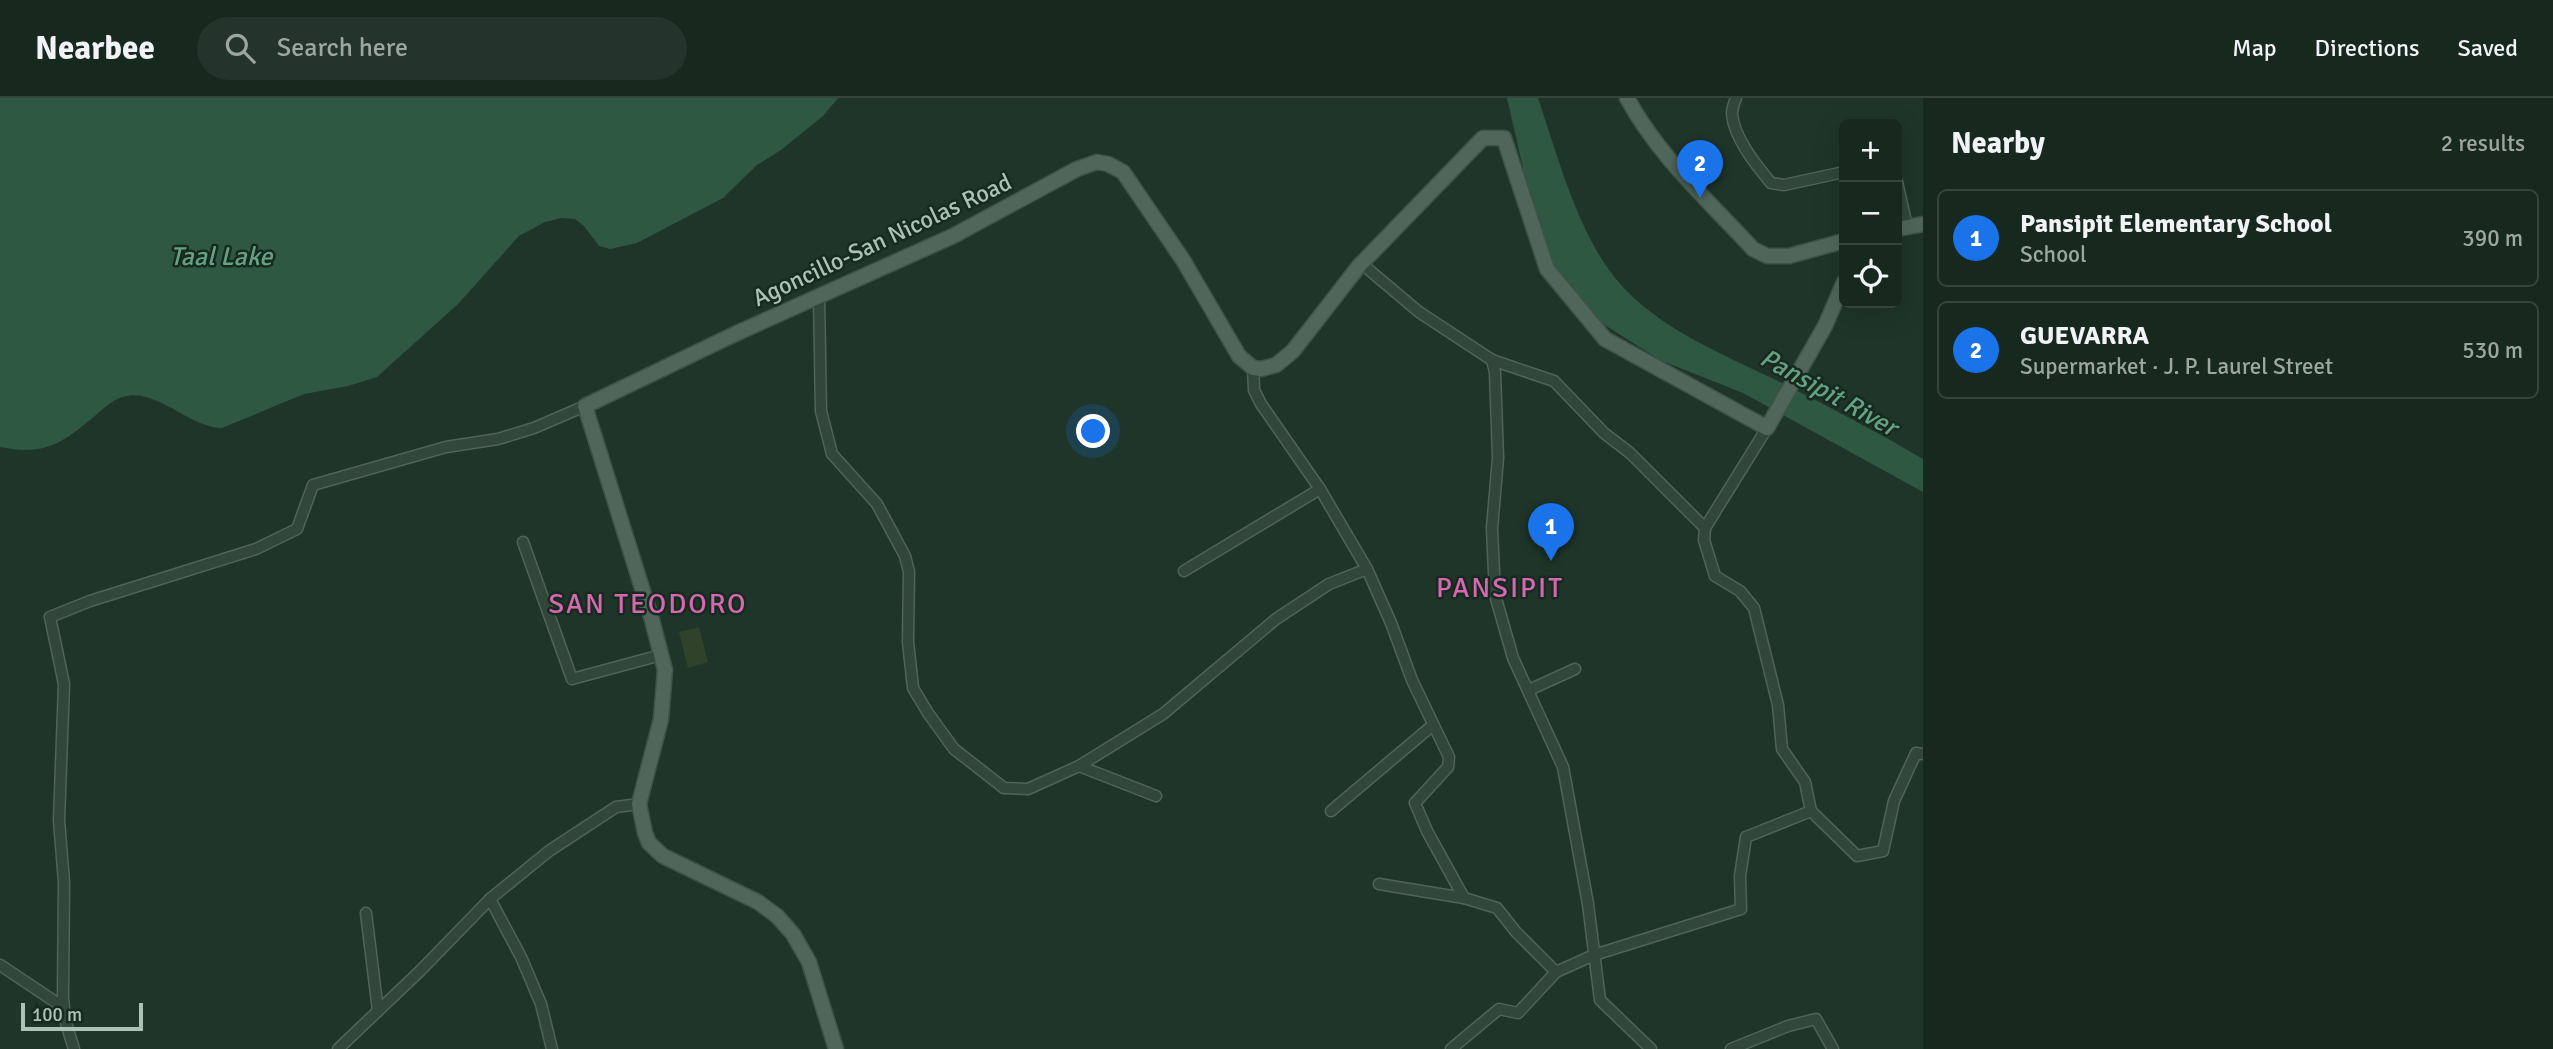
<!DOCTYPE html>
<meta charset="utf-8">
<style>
:root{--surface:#17281f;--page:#24342c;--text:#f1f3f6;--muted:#9ea6a4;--line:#36443d;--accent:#1a73e8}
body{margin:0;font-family:Signika,sans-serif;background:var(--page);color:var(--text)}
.controls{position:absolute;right:21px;top:21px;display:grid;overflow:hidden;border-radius:10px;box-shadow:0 7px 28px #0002}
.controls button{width:63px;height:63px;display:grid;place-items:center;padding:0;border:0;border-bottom:2px solid var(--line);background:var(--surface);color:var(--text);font:35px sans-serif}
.scale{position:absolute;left:21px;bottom:18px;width:122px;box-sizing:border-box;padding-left:7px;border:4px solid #abc3b7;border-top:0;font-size:19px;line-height:24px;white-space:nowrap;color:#abc3b7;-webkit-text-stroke:5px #182a20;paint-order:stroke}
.you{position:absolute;left:1094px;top:334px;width:24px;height:24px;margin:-18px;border:5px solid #fff;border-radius:50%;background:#1a73e8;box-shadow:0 0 0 10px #1a73e833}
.badge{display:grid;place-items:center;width:46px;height:46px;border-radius:50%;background:var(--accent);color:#fff;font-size:23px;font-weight:700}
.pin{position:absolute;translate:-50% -58px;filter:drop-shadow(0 2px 4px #0008)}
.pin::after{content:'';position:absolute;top:37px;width:24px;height:21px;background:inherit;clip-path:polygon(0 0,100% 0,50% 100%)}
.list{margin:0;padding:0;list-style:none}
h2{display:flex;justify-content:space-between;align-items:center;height:91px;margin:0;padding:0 28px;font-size:30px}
h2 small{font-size:23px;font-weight:400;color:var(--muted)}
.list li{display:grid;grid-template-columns:46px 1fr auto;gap:21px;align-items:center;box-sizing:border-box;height:98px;margin:0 14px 14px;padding:0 14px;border:2px solid var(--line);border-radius:10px}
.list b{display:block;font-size:26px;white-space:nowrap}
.list p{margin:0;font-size:23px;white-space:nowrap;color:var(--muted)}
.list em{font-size:23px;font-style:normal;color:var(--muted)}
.icon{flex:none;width:38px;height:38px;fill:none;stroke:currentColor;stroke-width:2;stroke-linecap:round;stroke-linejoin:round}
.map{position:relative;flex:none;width:1923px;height:951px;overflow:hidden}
header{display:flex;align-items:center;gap:42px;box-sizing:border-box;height:98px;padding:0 35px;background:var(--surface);border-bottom:2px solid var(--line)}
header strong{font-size:33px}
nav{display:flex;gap:38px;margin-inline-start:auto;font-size:24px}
.search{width:490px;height:63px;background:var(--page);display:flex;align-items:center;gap:18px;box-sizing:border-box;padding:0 24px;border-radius:38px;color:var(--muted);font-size:26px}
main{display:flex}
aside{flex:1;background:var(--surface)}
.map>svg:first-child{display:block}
.green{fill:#2f432a}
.water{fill:#2e5842}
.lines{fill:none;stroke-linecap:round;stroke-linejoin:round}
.minor-casing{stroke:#4f6459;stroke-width:13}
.major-casing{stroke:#3e5247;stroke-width:17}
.minor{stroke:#32463b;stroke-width:10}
.major{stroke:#50665a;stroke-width:14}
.labels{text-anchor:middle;stroke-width:5;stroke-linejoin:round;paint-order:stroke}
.street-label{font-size:24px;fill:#abc3b7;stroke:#182a20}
.water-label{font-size:26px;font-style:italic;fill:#64a381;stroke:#182a20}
.quarter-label{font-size:28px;letter-spacing:2px;fill:#d668b2;stroke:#182a20}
</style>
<header>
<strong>Nearbee</strong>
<div class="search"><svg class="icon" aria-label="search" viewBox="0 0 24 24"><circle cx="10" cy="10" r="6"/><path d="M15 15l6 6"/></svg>Search here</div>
<nav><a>Map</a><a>Directions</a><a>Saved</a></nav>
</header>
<main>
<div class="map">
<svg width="1923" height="951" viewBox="0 0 1923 951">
<rect width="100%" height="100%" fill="#1f3529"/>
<polygon class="green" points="699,529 708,564 688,570 679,534"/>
<g class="water">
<path d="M 0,0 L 838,0 L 823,18 L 781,52 L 757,67 L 723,100 L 637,145 L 610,151 L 599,148 L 584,128 L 575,121 L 561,120 L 545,124 L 519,138 L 458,206 L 377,279 L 348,288 L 304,296 L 222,330 C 190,330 154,288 123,299 C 112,302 104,310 96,317 C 62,345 47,358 0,349 Z"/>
<path d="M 1507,0 L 1538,0 C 1557,56 1578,135 1616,181 C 1657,231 1725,257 1782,285 C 1830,309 1877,334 1923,361 L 1923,394 L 1743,295 L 1660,262 L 1603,226 L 1563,195 L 1520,84 L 1523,70 Z"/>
</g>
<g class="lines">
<g class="minor-casing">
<g id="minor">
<path d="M 1736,0 C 1734,5 1732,11 1732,16 C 1734,40 1756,67 1771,85 L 1784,87 L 1844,74"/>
<polyline points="1897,84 1907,128"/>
<polyline points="1362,166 1419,214 1492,262 1495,274 1498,360 1492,430 1495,497 1513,560 1563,669 1588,806 1600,902 1651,951"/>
<polyline points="819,199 821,313 832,356 877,406 905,458 909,474 908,544 913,590 928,615 954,651 1004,690 1028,691 1079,668 1163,616 1276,521 1329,486 1367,471"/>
<polyline points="1253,270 1254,292 1261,306 1320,391 1367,471 1391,525 1412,582 1449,659 1448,669 1415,705 1427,733 1464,800 1497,810 1516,834 1556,874 1594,857 1741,811 1740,778 1746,739 1811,713 1805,684 1782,651 1778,607 1754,510 1740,493 1715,478 1704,442 1705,430 1630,355 1604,335 1554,283 1492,262"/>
<polyline points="1705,430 1767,330"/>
<polyline points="523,444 572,581 661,557"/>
<polyline points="1184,473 1320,391"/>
<polyline points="1529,592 1575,571"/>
<polyline points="1079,668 1156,698"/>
<polyline points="1331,713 1433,627"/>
<polyline points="1811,713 1857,758 1883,753 1894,703 1916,655 1923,656"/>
<polyline points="1379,786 1464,800"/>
<polyline points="490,801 521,859 541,906 552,951"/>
<polyline points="366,815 378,913"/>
<polyline points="0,867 63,909"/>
<polyline points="74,951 65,922 63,899 64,784 59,722 64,586 50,519 90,503 256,451 297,431 313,387 446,349 498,341 534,330 585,308"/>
<polyline points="338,951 420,873 490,801 549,753 616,709 639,706"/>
<polyline points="1451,951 1499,911 1518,915 1556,874"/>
<polyline points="1731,951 1788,928 1816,921 1833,951"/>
</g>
</g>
<g class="major-casing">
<g id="major">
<path d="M 1627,0 C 1659,59 1708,102 1753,151 L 1767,158 L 1789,158 L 1844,143"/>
<polyline points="1897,131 1923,126"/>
<polyline points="836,951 809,864 793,836 777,818 758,804 663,758 649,745 645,735 639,706 661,621 665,572 652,522 585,308 737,235 953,138 1077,71 1097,64 1108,66 1123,74 1183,162 1239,258 1253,270 1261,271 1276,267 1293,253 1359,168 1483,40 1504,40 1547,171 1605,241 1767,330 1825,228 1844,184"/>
</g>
</g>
<use href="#minor" class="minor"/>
<use href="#major" class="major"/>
</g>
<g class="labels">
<g class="street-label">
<text transform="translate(882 142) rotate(-25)" y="8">Agoncillo-San Nicolas Road</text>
</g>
<g class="water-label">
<text x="221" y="167">Taal Lake</text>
<text transform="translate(1829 294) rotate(29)" y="9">Pansipit River</text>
</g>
<g class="quarter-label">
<text x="1500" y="499">PANSIPIT</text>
<text x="648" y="515">SAN TEODORO</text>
</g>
</g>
</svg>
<div class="controls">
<button>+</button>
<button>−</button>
<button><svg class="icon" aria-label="locate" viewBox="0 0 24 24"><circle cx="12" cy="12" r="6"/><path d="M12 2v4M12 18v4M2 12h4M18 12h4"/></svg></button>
</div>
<div class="scale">100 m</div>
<div class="you"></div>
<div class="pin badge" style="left:1551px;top:463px">1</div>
<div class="pin badge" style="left:1700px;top:100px">2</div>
</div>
<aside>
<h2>Nearby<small>2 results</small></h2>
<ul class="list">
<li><span class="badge">1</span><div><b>Pansipit Elementary School</b><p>School</p></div><em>390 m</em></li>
<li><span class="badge">2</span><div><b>GUEVARRA</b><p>Supermarket · J. P. Laurel Street</p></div><em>530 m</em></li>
</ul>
</aside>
</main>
